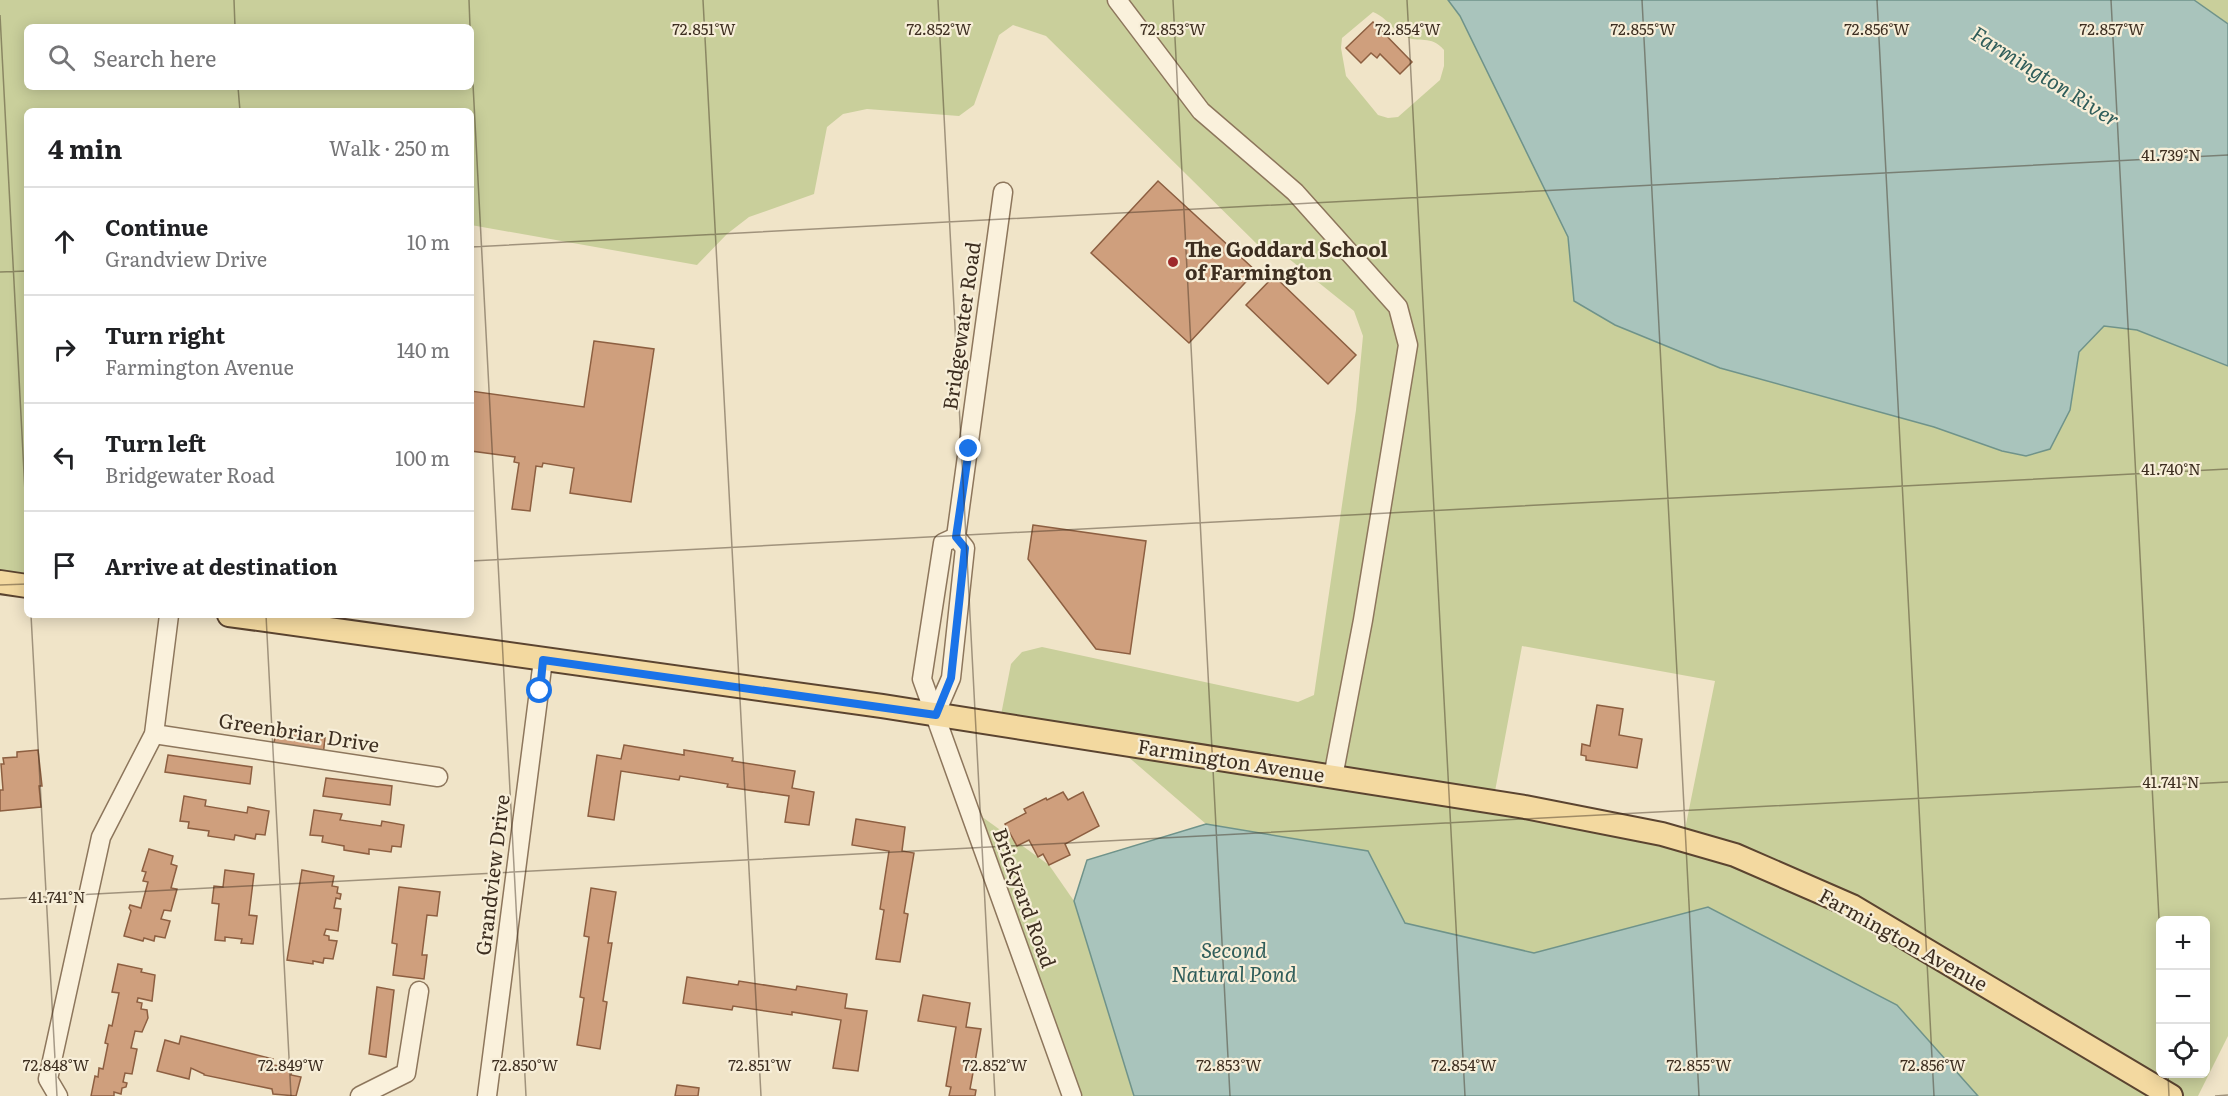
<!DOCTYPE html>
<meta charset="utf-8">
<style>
:root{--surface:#fff;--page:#f6f6f6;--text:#202124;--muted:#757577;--line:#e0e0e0}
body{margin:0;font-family:Literata,serif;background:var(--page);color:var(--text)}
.controls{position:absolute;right:18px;bottom:18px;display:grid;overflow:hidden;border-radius:9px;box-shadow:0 3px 15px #0003}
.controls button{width:54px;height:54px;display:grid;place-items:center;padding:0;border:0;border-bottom:2px solid var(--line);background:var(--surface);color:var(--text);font:30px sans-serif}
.stop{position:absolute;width:18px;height:18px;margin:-14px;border:4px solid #1a73e8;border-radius:50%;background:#fff}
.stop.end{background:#1a73e8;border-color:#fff;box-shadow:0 2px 6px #0008}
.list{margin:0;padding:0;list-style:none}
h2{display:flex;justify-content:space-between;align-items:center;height:78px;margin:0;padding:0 24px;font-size:26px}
h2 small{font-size:20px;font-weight:400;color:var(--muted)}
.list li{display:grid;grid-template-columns:39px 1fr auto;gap:18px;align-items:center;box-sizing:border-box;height:108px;padding:0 24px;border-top:2px solid var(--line)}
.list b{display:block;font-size:22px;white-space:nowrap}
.list p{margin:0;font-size:20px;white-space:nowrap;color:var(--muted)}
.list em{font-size:20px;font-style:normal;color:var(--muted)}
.icon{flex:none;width:33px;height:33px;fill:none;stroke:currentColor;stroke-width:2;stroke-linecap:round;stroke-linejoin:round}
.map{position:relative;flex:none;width:2228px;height:1096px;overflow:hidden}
.search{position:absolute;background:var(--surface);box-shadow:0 3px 15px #0003;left:24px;top:24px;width:450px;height:66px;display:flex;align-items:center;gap:15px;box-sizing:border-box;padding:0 21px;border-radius:9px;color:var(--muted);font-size:22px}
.panel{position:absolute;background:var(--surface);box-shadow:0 3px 15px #0003;left:24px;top:108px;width:450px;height:510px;border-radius:9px}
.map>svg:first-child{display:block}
.green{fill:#c9cf9b;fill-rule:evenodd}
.water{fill:#a9c4bc;stroke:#6f938a;stroke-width:1.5}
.building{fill:#cf9f7d;stroke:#8d5f41;stroke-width:1.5}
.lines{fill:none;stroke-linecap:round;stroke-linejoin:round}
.minor-casing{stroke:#8d765c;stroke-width:21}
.major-casing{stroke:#5b4430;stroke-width:26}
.minor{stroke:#faf1dc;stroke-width:18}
.major{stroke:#f3d9a0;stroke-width:22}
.route{stroke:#1a73e8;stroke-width:8}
.ticks{fill:none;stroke:#3d2e20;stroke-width:1.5;stroke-opacity:0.45}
.poi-dot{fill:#9e2a2b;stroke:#f7eed8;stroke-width:2}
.labels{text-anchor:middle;stroke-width:4.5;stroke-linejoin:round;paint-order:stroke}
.poi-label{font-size:20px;font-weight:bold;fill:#3d2e20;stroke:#f7eed8;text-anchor:start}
.street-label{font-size:20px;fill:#3d2e20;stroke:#f7eed8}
.water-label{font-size:21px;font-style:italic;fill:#2f5d5a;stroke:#f7eed8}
.ticks-label{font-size:15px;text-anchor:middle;fill:#3d2e20;stroke:#f7eed8;stroke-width:4.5;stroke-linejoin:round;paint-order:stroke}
</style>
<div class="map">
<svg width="2228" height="1096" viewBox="0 0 2228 1096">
<rect width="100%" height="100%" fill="#f0e4c8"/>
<g class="green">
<path d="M 0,0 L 1448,0 L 1460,16 L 1568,237 L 1574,301 L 1615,325 L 1720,368 L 1935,427 L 2002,451 L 2070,410 L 2079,352 L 2104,326 L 2137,330 L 2228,366 L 2228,1036 L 2198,1096 L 1978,1096 L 1897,1005 L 1708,907 L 1534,953 L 1405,923 L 1368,851 L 1206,824 L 1111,742 L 999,725 L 1011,664 L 1022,652 L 1042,647 L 1298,702 L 1314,695 L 1356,410 L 1363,336 L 1354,311 L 1288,258 L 1260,247 L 1046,36 L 1013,25 L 999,35 L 974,105 L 959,116 L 867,109 L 843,114 L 827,127 L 814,194 L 749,217 L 727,234 L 697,265 L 471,225 L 471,111 L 27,111 L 27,586 L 0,582 ZM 1373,12 C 1389,19 1392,30 1404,36 C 1419,44 1431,34 1444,50 L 1444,66 L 1440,80 L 1398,117 L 1388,118 L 1378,115 L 1346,76 L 1341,48 L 1342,38 ZM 27,27 L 471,27 L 471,87 L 27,87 ZM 1522,646 L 1715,681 L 1683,839 L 1493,802 ZM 2160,920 L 2206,920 L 2206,1074 L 2160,1074 Z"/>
<polygon points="2194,0 2228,0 2228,24"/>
<polygon points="967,806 1049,865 1074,901 1134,1096 1072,1096"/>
</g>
<g class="water">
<polygon points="1448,0 2194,0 2228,24 2228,366 2137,330 2104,326 2079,352 2070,410 2050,449 2026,456 2002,451 1934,427 1720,368 1615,325 1574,301 1568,237 1460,16"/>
<polygon points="1206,824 1368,851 1405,923 1534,953 1708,907 1897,1005 1978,1096 1134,1096 1074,901 1087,860"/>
</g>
<g class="building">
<polygon points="1373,22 1412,62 1400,74 1380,54 1377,58 1371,53 1361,63 1346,48"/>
<polygon points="1158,181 1256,271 1189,343 1091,253"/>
<polygon points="1274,276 1356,355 1328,384 1246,305"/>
<polygon points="594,341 654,349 631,502 570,493 574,468 543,463 542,467 536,466 530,511 512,509 519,463 514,462 515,457 471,451 471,391 584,407"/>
<polygon points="1033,525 1146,541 1130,654 1096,649 1028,559"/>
<polygon points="1597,705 1623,709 1619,735 1642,739 1637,768 1586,760 1586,756 1581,755 1582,744 1590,746"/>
<polygon points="276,731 325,738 323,756 273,749"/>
<polygon points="624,745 684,755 684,750 733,758 732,761 795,771 792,788 814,792 809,825 785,822 789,796 727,787 728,784 680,776 679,780 621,771 614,820 588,816 597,755 621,759"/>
<polygon points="38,750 42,786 39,786 41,807 0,811 0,790 3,790 1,764 4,764 3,758 17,757 17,752"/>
<polygon points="168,755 252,767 250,784 165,772"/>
<polygon points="326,778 392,786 390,805 323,796"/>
<polygon points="1063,792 1068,800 1083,792 1099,826 1065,844 1070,855 1049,865 1043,854 1038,857 1029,840 1017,846 1005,824 1026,813 1024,809 1046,798 1047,800"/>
<polygon points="184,796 206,800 205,806 247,813 248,807 269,811 265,835 256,834 255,839 235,835 234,840 208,836 209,831 188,828 189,822 180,821"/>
<polygon points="314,810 342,814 340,820 381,826 382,821 404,825 401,847 392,846 391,852 369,849 369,854 344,850 344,846 322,842 323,836 310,835"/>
<polygon points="856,819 905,827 902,851 914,853 904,913 908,914 900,962 876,959 884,910 880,909 889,851 852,845"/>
<polygon points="149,849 173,856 171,864 177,866 171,888 177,889 171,911 164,910 161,919 170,921 165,938 155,936 154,941 144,938 143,941 124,936 131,911 129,908 130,905 141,908 148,882 143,881 146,872 142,871"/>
<polygon points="225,870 254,874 249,915 257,916 253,944 241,943 242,939 225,937 225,941 215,940 219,904 212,903 214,886 223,887"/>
<polygon points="302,870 334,876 332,886 338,887 337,893 341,894 340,899 336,898 334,908 341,909 338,931 326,929 324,935 329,936 329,940 337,941 333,959 324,958 323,963 313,961 313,964 287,960"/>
<polygon points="399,887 440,892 437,916 427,915 422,955 427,955 424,979 393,975 397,944 392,943"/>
<polygon points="591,888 616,892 608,943 612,943 603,1001 607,1002 600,1049 577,1045 584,998 580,997 589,937 584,936"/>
<polygon points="118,964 142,969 141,972 155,975 152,1001 138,998 137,1002 142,1003 141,1009 147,1010 148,1018 142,1032 135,1031 131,1048 137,1049 132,1074 125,1073 123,1082 127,1083 126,1087 122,1088 121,1094 114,1092 114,1096 91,1096 95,1076 98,1077 99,1068 103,1069 108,1044 105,1043 109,1025 112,1026 119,993 112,992"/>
<polygon points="687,977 738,985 739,981 796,990 797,986 847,994 845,1008 867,1011 858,1071 833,1068 841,1020 792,1012 792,1015 733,1006 732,1010 683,1003"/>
<polygon points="377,987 394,990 386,1057 369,1054"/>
<polygon points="923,995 970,1003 966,1027 981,1029 970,1089 976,1090 975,1096 949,1096 951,1087 946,1086 956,1027 918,1021"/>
<polygon points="181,1036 273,1059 271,1064 292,1070 291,1075 301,1077 296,1096 273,1094 272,1089 204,1075 204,1074 191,1068 189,1079 157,1071 165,1040 179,1044"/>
<polygon points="677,1085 699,1088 698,1096 675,1096"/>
</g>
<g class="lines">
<g class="minor-casing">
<g id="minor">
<polyline points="1117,0 1201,111 1295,192 1398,307 1408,345 1363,620 1333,777"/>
<polyline points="956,537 943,543 922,679 1072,1096"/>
<polyline points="935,715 951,678 965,548 956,537 1003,192"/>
<polyline points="154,734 438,777"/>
<polyline points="58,1096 48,1079 101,837 154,734 169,615"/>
<polyline points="360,1096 406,1073 419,991"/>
<polyline points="487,1096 543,660"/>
</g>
</g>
<g class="major-casing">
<g id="major">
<polyline points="0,582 27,586"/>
<polyline points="229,615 882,706 1525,807 1662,834 1735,855 1852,906 2171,1096"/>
</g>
</g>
<use href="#minor" class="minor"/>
<use href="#major" class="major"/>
</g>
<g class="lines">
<polyline class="route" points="540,691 543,660 936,715 951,678 965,548 956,537 969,449"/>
</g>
<path class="ticks" d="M 234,0 L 235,27M 469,0 L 470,27M 703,0 L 761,1096M 938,0 L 995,1096M 1173,0 L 1230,1096M 1407,0 L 1465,1096M 1642,0 L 1699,1096M 1877,0 L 1934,1096M 2111,0 L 2160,938M 0,15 L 27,530M 471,46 L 526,1096M 238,87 L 240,111M 471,247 L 2228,155M 0,272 L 27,271M 471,561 L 2228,469M 0,585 L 27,584M 31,615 L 57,1096M 266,615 L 291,1096M 0,899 L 2228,782M 2168,1074 L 2169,1096M 2215,1096 L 2228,1095"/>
<circle class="poi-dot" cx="1173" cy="262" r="6"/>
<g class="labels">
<g class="poi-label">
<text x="1185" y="257">The Goddard School<tspan x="1185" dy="23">of Farmington</tspan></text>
</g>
<g class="street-label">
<text transform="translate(962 326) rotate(-82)" y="7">Bridgewater Road</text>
<text transform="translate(299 733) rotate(9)" y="7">Greenbriar Drive</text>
<text transform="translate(1231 761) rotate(9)" y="7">Farmington Avenue</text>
<text transform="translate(493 875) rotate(-83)" y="7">Grandview Drive</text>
<text transform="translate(1024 898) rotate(70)" y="7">Brickyard Road</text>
<text transform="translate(1903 940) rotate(29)" y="7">Farmington Avenue</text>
</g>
<g class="water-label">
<text transform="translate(2045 77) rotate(32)" y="7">Farmington River</text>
<text x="1234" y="958">Second<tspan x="1234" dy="24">Natural Pond</tspan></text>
</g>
</g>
<g class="ticks-label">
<text x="704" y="35">72.851°W</text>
<text x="939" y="35">72.852°W</text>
<text x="1173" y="35">72.853°W</text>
<text x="1408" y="35">72.854°W</text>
<text x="1643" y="35">72.855°W</text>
<text x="1877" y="35">72.856°W</text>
<text x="2112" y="35">72.857°W</text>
<text x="2171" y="161">41.739°N</text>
<text x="2171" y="475">41.740°N</text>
<text x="2171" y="788">41.741°N</text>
<text x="57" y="903">41.741°N</text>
<text x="56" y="1071">72.848°W</text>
<text x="291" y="1071">72.849°W</text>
<text x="525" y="1071">72.850°W</text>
<text x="760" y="1071">72.851°W</text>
<text x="995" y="1071">72.852°W</text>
<text x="1229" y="1071">72.853°W</text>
<text x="1464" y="1071">72.854°W</text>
<text x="1699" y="1071">72.855°W</text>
<text x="1933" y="1071">72.856°W</text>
</g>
</svg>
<div class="controls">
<button>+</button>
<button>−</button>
<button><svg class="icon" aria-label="locate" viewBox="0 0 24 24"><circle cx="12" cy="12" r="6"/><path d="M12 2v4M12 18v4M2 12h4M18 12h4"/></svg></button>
</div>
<div class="stop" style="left:540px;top:691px"></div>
<div class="stop end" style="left:969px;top:449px"></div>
<div class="search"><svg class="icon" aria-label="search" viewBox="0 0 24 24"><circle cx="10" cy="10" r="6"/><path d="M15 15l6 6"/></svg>Search here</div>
<section class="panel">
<h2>4 min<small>Walk · 250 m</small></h2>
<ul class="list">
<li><svg class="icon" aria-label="ahead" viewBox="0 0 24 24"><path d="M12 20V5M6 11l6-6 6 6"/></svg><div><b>Continue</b><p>Grandview Drive</p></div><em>10 m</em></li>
<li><svg class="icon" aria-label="right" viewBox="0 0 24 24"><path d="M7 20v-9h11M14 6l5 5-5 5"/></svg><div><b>Turn right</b><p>Farmington Avenue</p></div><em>140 m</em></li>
<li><svg class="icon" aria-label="left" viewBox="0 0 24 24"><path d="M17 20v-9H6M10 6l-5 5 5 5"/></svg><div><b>Turn left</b><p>Bridgewater Road</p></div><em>100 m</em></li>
<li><svg class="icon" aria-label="arrive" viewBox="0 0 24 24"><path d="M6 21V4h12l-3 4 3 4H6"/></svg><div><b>Arrive at destination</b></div></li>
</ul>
</section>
</div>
